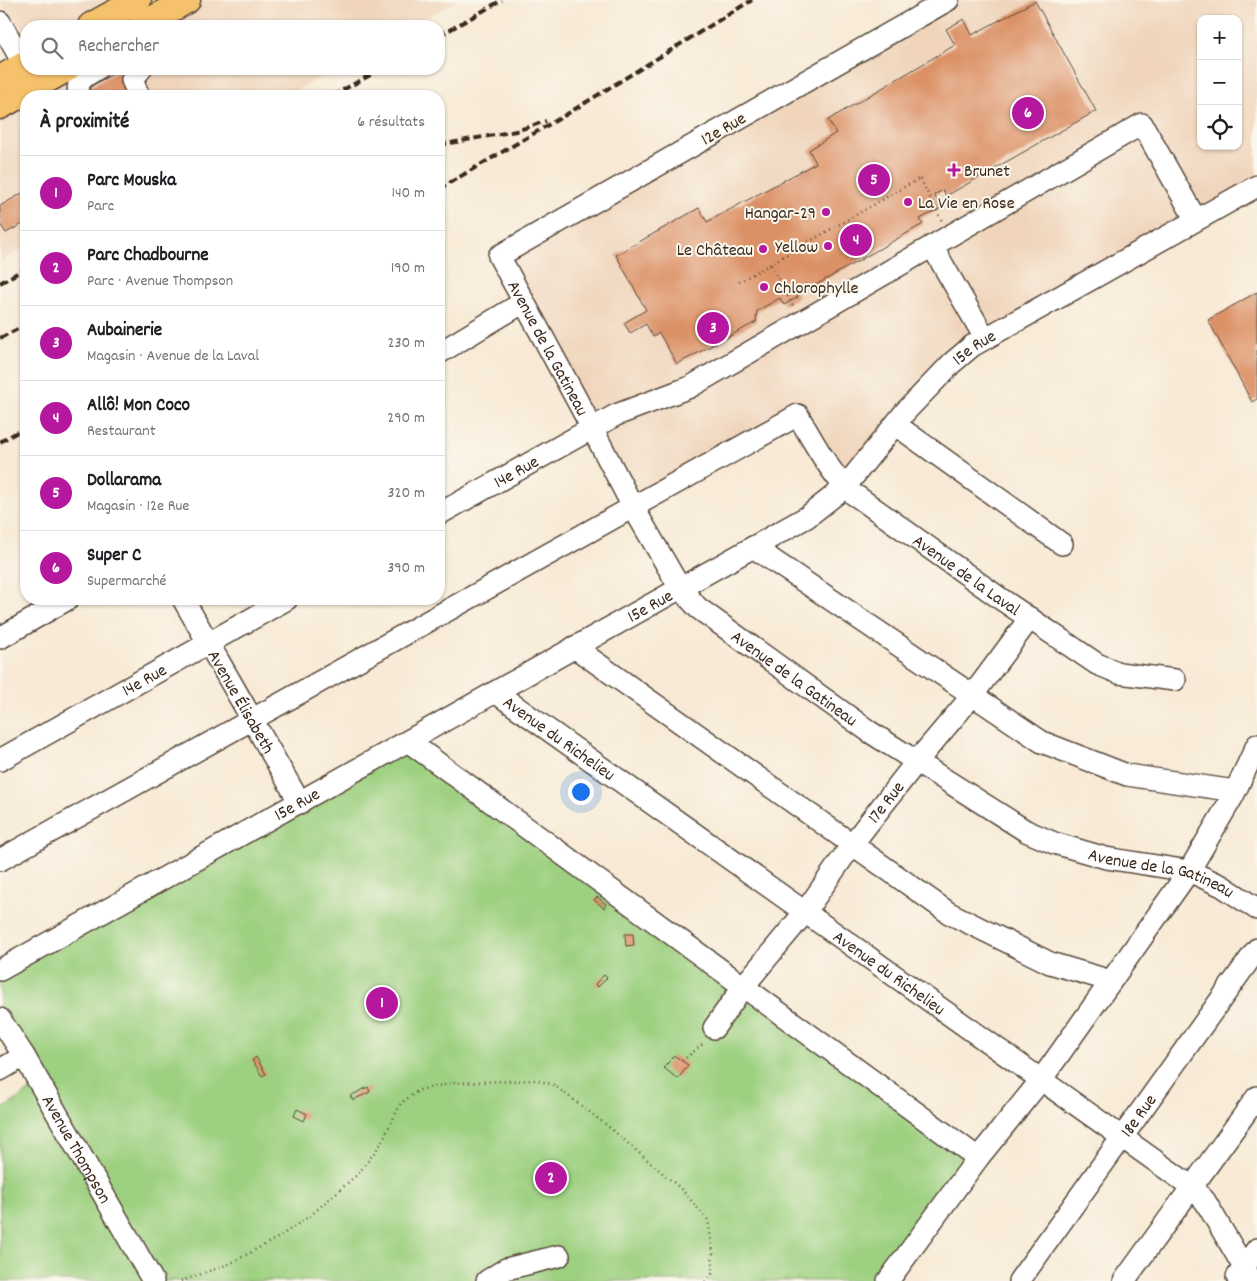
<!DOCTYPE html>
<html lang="fr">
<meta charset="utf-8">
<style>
:root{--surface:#fff;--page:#f2f2f2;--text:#202124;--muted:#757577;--line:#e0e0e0;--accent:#b5179e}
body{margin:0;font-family:Dekko,sans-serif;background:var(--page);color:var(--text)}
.controls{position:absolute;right:15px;top:15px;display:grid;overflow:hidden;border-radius:10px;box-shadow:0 1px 4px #0004}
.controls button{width:45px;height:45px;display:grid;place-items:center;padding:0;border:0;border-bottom:1px solid var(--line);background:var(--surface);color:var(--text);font:25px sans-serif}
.you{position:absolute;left:580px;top:791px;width:18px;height:18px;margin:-12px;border:4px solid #fff;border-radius:50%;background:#1a73e8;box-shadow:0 0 0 8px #1a73e833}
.badge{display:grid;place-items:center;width:32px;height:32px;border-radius:50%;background:var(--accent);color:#fff;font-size:16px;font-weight:700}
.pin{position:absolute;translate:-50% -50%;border:2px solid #fff;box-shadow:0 1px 5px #0006}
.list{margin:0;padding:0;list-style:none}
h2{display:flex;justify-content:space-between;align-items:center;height:65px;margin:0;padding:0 20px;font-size:21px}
h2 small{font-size:16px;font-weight:400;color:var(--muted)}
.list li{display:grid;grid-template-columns:32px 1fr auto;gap:15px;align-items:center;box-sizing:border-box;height:75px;padding:0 20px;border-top:1px solid var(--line)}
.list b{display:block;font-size:19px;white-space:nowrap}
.list p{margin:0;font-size:16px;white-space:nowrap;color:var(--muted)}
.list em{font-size:16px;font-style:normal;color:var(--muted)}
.icon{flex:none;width:28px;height:28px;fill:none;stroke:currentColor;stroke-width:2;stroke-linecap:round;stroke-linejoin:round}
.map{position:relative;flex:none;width:1257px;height:1281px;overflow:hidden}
.search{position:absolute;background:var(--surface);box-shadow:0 1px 4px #0004;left:20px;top:20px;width:425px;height:55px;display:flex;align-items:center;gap:12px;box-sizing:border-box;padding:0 18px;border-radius:20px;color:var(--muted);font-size:19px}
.panel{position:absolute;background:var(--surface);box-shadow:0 1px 4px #0004;left:20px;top:90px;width:425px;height:515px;border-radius:20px}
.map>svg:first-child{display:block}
.built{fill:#f0d5bc;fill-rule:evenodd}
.green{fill:#9dd080;stroke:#6c7d4f}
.building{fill:#db9065}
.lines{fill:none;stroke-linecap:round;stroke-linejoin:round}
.minor-casing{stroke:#57473a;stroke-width:24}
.major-casing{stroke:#57473a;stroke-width:29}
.path{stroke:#57473a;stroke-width:2.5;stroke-dasharray:1 4;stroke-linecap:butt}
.minor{stroke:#fff;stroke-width:21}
.major{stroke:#f5c16b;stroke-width:26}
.rail{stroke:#3b2a1e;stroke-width:4;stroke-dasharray:8 4;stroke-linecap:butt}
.poi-dot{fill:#b5179e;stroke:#fbf7ec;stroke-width:2}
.labels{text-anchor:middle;stroke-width:4;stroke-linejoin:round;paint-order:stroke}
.street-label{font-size:18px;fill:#3b2a1e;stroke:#fbf7ec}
.poi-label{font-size:18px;fill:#3b2a1e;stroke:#fbf7ec;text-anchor:start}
</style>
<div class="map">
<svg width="1257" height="1281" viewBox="0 0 1257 1281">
<rect width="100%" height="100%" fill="#fbf7ec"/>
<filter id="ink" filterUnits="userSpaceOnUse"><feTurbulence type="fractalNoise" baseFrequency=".02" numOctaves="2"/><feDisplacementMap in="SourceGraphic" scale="10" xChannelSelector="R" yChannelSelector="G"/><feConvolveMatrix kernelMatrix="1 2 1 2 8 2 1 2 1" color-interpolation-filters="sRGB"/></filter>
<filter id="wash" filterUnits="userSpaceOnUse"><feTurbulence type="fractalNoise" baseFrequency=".0096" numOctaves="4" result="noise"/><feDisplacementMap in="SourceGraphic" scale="20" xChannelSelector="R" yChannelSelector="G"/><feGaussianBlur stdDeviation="1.12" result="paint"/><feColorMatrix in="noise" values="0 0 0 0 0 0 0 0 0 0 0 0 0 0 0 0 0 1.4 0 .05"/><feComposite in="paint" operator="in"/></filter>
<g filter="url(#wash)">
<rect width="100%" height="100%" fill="#f8ead6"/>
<g class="built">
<polygon points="0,0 458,0 411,26 26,26 26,49"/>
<path d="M 948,0 L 1257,0 L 1257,186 L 972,346 L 848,482 L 798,416 L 633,507 L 499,256 ZM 1201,19 L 1238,19 L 1238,146 L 1201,146 Z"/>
<polygon points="37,69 335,69 286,96 35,96"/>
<polygon points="26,101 26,246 0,262 0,117"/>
</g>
<polygon class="green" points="409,742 978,1158 888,1281 0,1281 0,1111 39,1084 0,1019 0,970"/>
<g id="blocks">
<g class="building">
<polygon points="1035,1 1096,111 946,196 943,190 934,195 941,208 920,219 923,224 809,289 806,284 795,291 798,297 784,305 780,298 757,311 756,322 677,364 659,333 653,337 646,324 630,333 624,323 646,310 616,255 699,208 707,222 816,163 809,150 836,133 828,120 955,45 946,29 964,19 972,35"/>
<polygon points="120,70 135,96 90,96 86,89"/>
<polygon points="26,191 26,222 6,233 0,224 0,206"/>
<polygon points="1257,292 1257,399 1252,402 1208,320"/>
<polygon points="597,897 606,904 604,908 594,900"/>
<polygon points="625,934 633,934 634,945 626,946"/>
<polygon points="604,975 607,978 598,987 595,984"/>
<polygon points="674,1055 688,1065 678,1079 664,1068"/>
<polygon points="256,1057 266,1074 262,1076 252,1060"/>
<polygon points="368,1087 370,1092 353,1100 350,1096"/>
<polygon points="297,1109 307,1114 304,1121 294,1116"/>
</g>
</g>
</g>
<g filter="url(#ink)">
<use href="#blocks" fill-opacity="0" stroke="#57473a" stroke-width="1"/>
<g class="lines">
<g class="minor-casing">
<g id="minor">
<path id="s1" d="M 948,0 L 499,256 L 592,428 L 633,507 L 680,588 L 698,608 L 870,732 L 1026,831 L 1054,843 L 1106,858 L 1189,871 L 1222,886 L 1257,909"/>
<polyline points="0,22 32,79"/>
<path d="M 80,96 C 74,81 85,76 97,69"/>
<polyline points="139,96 132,80 141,69"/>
<polyline points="932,246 985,338"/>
<polyline points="439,353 524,302"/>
<polyline points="896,425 1062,544"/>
<path id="s2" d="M 439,514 L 616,415 L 690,387 L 1142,124 L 1196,220"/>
<polyline points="753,547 1042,742 1127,775 1235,791"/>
<path id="s3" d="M 183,599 L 300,803"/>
<polyline points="0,638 68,599"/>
<polyline points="574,647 949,913 1050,963 1111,981"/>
<path id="s4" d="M 495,692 L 1192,1187 L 1205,1201 L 1252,1281"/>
<polyline points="409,742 978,1158"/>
<path id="s5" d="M 0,760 L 287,599"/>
<path id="s6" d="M 0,860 L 798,415 C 809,435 839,489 858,497 L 1001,599 L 1097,664 L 1119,673 L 1175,680"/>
<path id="s7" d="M 0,970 L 807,517 L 845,487 L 905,412 L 952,363 L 972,346 L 1257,186"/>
<path id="s8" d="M 0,1019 L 24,1056 L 153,1281"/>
<path id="s9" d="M 714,1028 L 743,987 L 805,912 L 853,843 L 917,761 L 972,696 L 1030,618"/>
<polyline points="0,1070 24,1056"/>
<polyline points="1237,1277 1257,1249"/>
<polyline points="487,1281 506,1269 559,1256"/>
<polyline points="888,1281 978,1158 1041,1080 1189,871 1233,796 1257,745"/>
<path id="s10" d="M 1019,1281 L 1257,949"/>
<polyline points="1124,1281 1257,1097"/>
</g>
</g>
<g class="major-casing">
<g id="major">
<polyline points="91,26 138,0"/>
<polyline points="141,26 187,0"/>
<polyline points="0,79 26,64"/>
<polyline points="0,106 66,69"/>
</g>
</g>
<g class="path">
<polyline points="771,265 794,308"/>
<polyline points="739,282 920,178 942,221"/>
<polyline points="682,1061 704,1043"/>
<polyline points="181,1281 229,1264 279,1237 311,1215 358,1174 380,1145 401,1103 419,1090 453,1083 537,1080 554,1085 609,1127 680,1188 708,1220 713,1252 712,1274 705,1281"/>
</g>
<use href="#minor" class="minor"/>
<use href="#major" class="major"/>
<g class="rail">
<polyline points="439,36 502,0"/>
<polyline points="332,96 381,69"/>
<polyline points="439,145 516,131 546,121"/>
<polyline points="439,189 567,114 752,0"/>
<polyline points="0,283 26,268"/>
<polyline points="0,338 26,325"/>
<polyline points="0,442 26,427"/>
</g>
</g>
</g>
<g class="poi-dot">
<path d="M951.5 162.5h5v5h5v5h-5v5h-5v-5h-5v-5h5z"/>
<circle cx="908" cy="202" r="5"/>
<circle cx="826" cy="212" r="5"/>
<circle cx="828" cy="246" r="5"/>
<circle cx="763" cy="249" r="5"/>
<circle cx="764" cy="287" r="5"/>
</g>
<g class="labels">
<g class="street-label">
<text transform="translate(723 128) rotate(-30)" y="6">12e Rue</text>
<text dy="6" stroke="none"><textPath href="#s7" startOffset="1165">15e Rue</textPath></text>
<text dy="6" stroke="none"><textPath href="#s1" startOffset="621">Avenue de la Gatineau</textPath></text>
<text dy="6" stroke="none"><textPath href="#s2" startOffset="88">14e Rue</textPath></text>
<text dy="6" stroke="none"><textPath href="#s6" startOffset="1150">Avenue de la Laval</textPath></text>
<text dy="6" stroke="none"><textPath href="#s7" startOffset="745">15e Rue</textPath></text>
<text dy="6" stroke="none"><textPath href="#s1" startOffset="1041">Avenue de la Gatineau</textPath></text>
<text dy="6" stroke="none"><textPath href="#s5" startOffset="165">14e Rue</textPath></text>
<text dy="6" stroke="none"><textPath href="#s3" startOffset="118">Avenue Élisabeth</textPath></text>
<text dy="6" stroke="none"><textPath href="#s4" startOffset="79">Avenue du Richelieu</textPath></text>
<text dy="6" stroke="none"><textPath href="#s9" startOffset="284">17e Rue</textPath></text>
<text dy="6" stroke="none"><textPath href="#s7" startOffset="340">15e Rue</textPath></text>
<text dy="6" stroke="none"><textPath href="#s1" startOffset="1461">Avenue de la Gatineau</textPath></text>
<text dy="6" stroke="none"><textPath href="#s4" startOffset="484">Avenue du Richelieu</textPath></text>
<text dy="6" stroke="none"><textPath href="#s10" startOffset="204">18e Rue</textPath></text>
<text dy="6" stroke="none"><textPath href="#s8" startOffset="151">Avenue Thompson</textPath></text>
</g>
<g class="poi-label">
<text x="964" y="176">Brunet</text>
<text x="918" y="208">La Vie en Rose</text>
<text x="816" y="218" text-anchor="end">Hangar-29</text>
<text x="818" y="252" text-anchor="end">Yellow</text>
<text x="753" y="255" text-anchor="end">Le Château</text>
<text x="774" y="293">Chlorophylle</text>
</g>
</g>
</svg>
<div class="controls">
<button>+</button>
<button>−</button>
<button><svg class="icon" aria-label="locate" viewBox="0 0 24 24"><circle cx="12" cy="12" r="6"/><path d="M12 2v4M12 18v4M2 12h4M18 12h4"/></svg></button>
</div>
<div class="you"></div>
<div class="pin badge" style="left:382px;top:1003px">1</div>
<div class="pin badge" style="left:551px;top:1178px">2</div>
<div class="pin badge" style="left:713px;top:328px">3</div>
<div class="pin badge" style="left:856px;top:240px">4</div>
<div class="pin badge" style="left:874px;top:180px">5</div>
<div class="pin badge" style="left:1028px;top:113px">6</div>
<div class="search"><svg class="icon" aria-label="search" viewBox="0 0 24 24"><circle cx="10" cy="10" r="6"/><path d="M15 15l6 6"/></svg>Rechercher</div>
<section class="panel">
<h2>À proximité<small>6 résultats</small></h2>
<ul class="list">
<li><span class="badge">1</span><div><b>Parc Mouska</b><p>Parc</p></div><em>140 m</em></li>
<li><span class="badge">2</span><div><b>Parc Chadbourne</b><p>Parc · Avenue Thompson</p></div><em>190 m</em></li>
<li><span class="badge">3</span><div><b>Aubainerie</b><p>Magasin · Avenue de la Laval</p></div><em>230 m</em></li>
<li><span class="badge">4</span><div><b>Allô! Mon Coco</b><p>Restaurant</p></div><em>290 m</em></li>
<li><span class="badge">5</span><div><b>Dollarama</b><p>Magasin · 12e Rue</p></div><em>320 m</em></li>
<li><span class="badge">6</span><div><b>Super C</b><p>Supermarché</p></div><em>390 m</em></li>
</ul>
</section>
</div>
